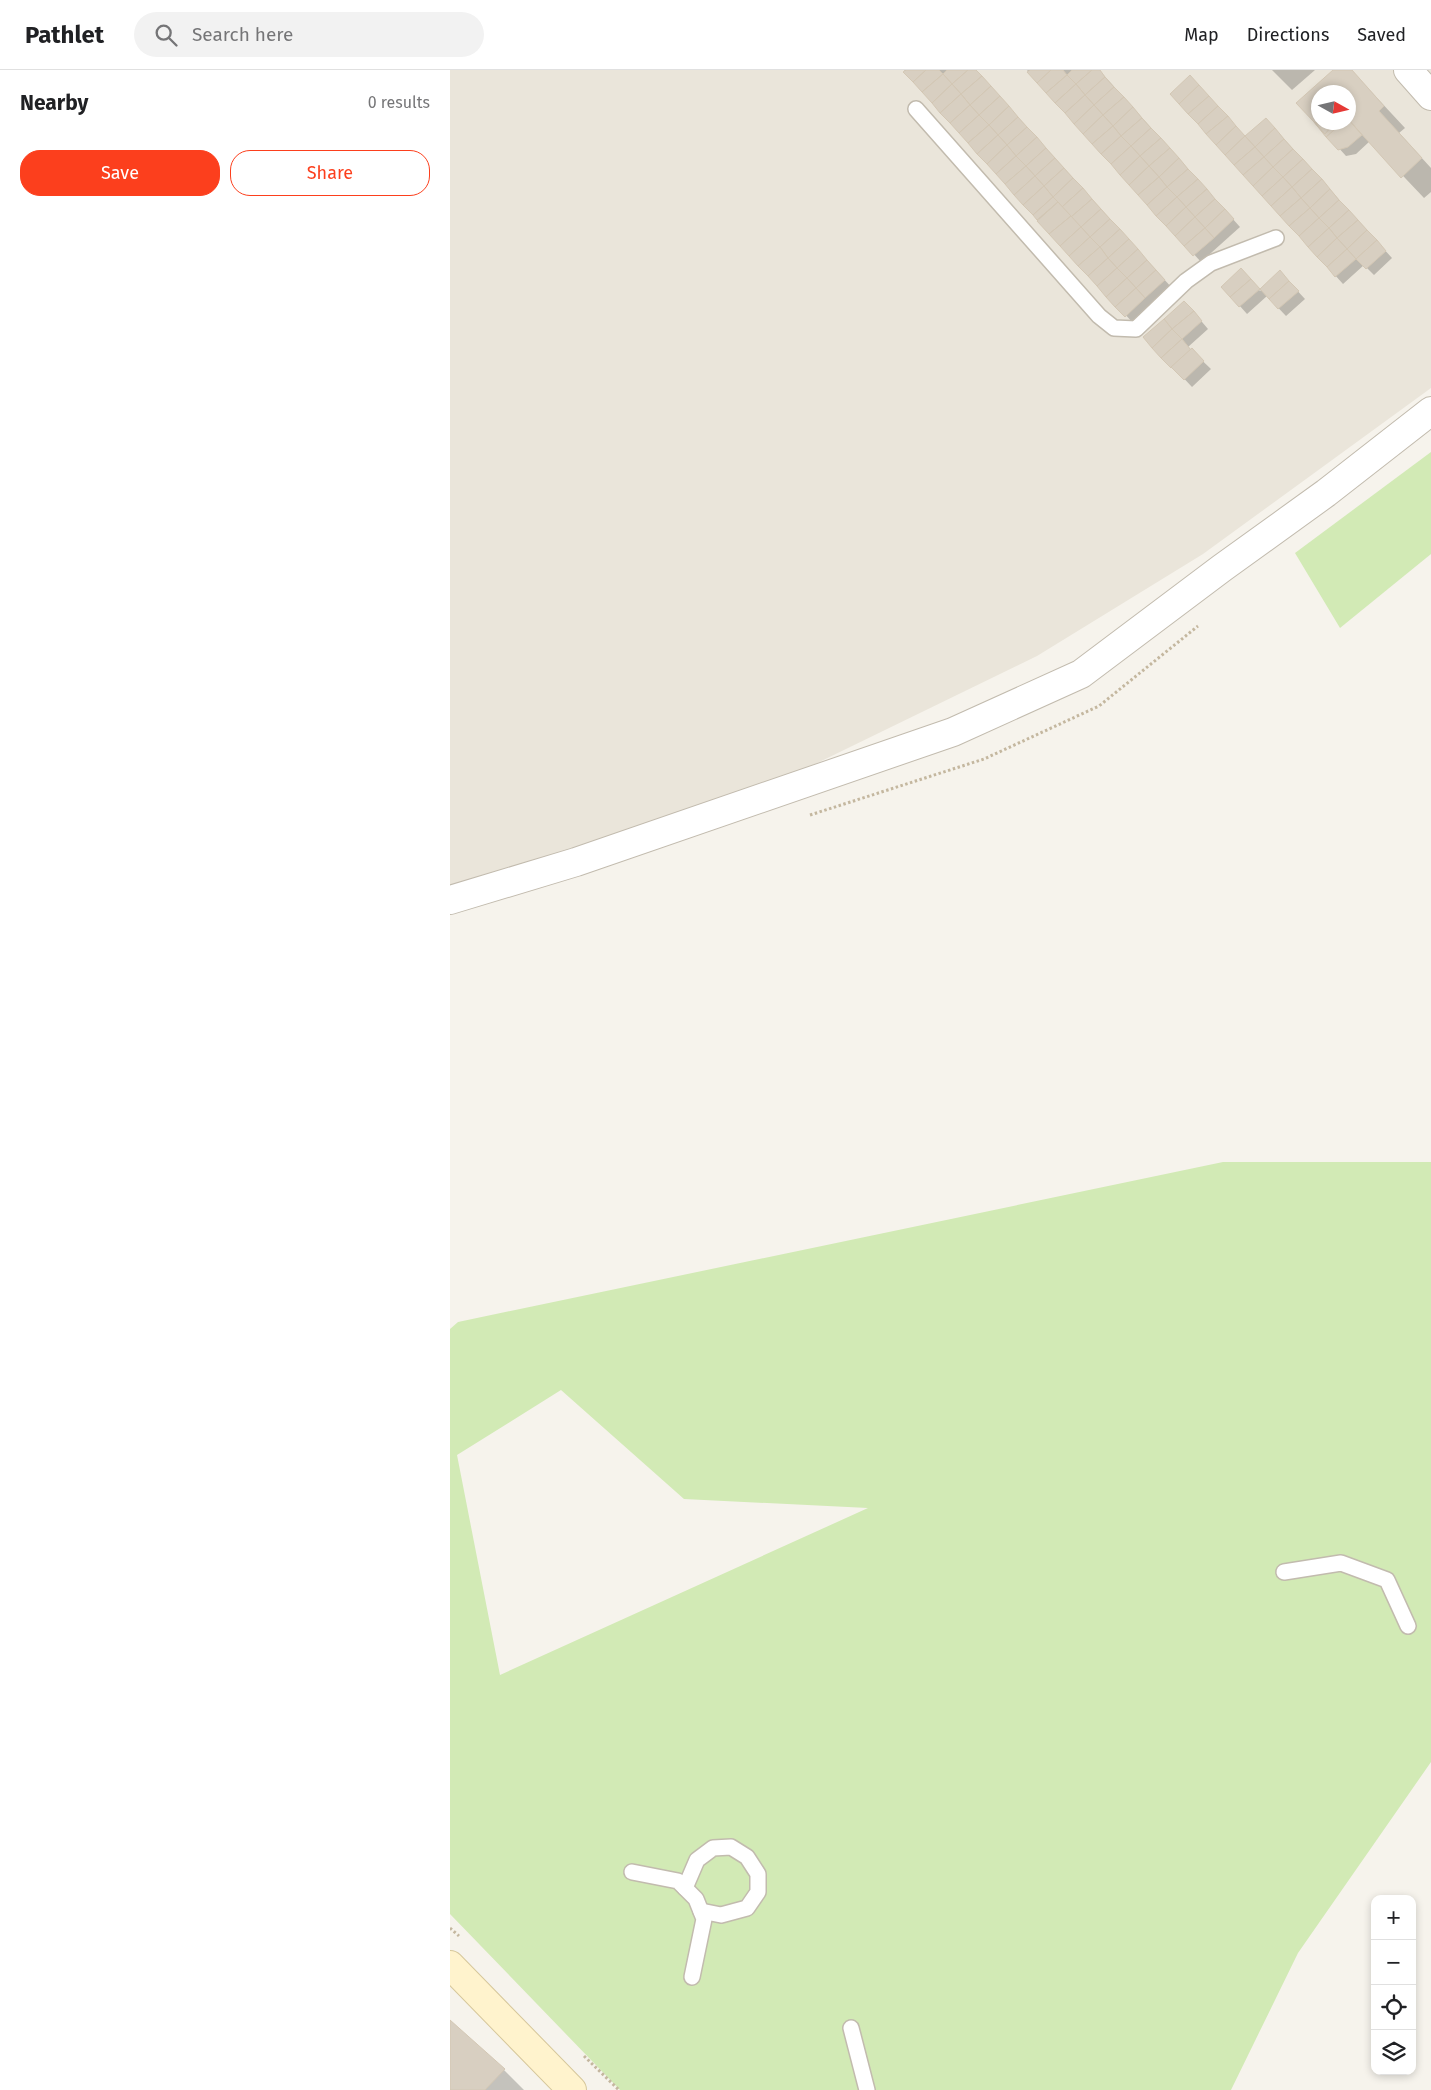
<!DOCTYPE html>
<meta charset="utf-8">
<style>
:root{--surface:#fff;--page:#f2f2f2;--text:#202124;--muted:#757577;--line:#e0e0e0;--accent:#fc3f1d}
body{margin:0;font-family:"Fira Sans",sans-serif;background:var(--page);color:var(--text)}
.controls{position:absolute;right:15px;bottom:15px;display:grid;overflow:hidden;border-radius:10px;box-shadow:0 2px 8px #0003}
.controls button{width:45px;height:45px;display:grid;place-items:center;padding:0;border:0;border-bottom:1px solid var(--line);background:var(--surface);color:var(--text);font:25px sans-serif}
.compass{position:absolute;left:861px;top:15px;width:45px;height:45px;border-radius:50%;background:var(--surface);box-shadow:0 2px 8px #0003;rotate:98deg}
.list{margin:0;padding:0;list-style:none}
h2{display:flex;justify-content:space-between;align-items:center;height:65px;margin:0;padding:0 20px;font-size:21px}
h2 small{font-size:16px;font-weight:400;color:var(--muted)}
.actions{display:flex;gap:10px;padding:15px 20px}
.actions a{flex:1;padding:11px 0;border:1px solid var(--accent);border-radius:20px;text-align:center;font-size:18px;color:var(--accent)}
.actions .main{background:var(--accent);color:#fff}
.icon{flex:none;width:28px;height:28px;fill:none;stroke:currentColor;stroke-width:2;stroke-linecap:round;stroke-linejoin:round}
.map{position:relative;flex:none;width:981px;height:2020px;overflow:hidden}
header{display:flex;align-items:center;gap:30px;box-sizing:border-box;height:70px;padding:0 25px;background:var(--surface);border-bottom:1px solid var(--line)}
header strong{font-size:24px}
nav{display:flex;gap:28px;margin-inline-start:auto;font-size:18px}
.search{width:350px;height:45px;background:var(--page);display:flex;align-items:center;gap:12px;box-sizing:border-box;padding:0 18px;border-radius:28px;color:var(--muted);font-size:19px}
main{display:flex}
aside{flex:1;background:var(--surface)}
.map>svg:first-child{display:block}
.residential{fill:#eae5da;fill-rule:evenodd}
.green{fill:#d2eab5;fill-rule:evenodd}
.shadow{fill:#0003;fill-rule:evenodd}
.building{fill:#d8cfc1;stroke:#d3c7b4}
.lines{fill:none;stroke-linecap:round;stroke-linejoin:round}
.lane-casing{stroke:#c2bbae;stroke-width:18}
.street-casing{stroke:#c2bbae;stroke-width:30}
.secondary-casing{stroke:#d6c79b;stroke-width:30}
.path{stroke:#c4b79f;stroke-width:3;stroke-dasharray:2.5 2.5;stroke-linecap:butt}
.lane{stroke:#fff;stroke-width:15}
.street{stroke:#fff;stroke-width:28}
.secondary{stroke:#fff3cd;stroke-width:28}
</style>
<header>
<strong>Pathlet</strong>
<div class="search"><svg class="icon" aria-label="search" viewBox="0 0 24 24"><circle cx="10" cy="10" r="6"/><path d="M15 15l6 6"/></svg>Search here</div>
<nav><a>Map</a><a>Directions</a><a>Saved</a></nav>
</header>
<main>
<aside>
<h2>Nearby<small>0 results</small></h2>
<ul class="list">
</ul>
<div class="actions"><a class="main">Save</a><a>Share</a></div>
</aside>
<div class="map">
<svg width="981" height="2020" viewBox="0 0 981 2020">
<rect width="100%" height="100%" fill="#f6f3ec"/>
<path class="residential" d="M 0,0 L 981,0 L 981,318 L 753,484 L 587,586 L 281,735 L 0,819 ZM 868,22 L 898,22 L 898,52 L 868,52 Z"/>
<g class="green">
<polygon points="981,382 981,484 890,558 845,483"/>
<path d="M 773,1092 L 981,1092 L 981,1692 L 848,1883 L 781,2020 L 170,2020 L 0,1844 L 0,1259 L 8,1252 ZM 111,1320 L 234,1429 L 418,1438 L 50,1605 L 7,1385 Z"/>
</g>
<g class="shadow">
<polygon points="454,0 525,0 722,218 683,253"/>
<polygon points="577,0 649,0 790,157 751,192"/>
<polygon points="822,0 865,0 842,20"/>
<path d="M 885,0 L 901,0 L 955,58 L 949,63 L 981,98 L 981,122 L 974,128 L 920,71 L 906,84 L 896,86 L 848,33 ZM 868,22 L 898,22 L 898,52 L 868,52 Z"/>
<polygon points="722,24 796,68 823,57 942,188 924,205 914,195 893,214"/>
<polygon points="830,202 855,229 836,246 817,226 797,244 773,217 798,207 810,221"/>
<polygon points="741,239 758,259 738,277 761,299 742,317 695,267"/>
<polygon points="0,1952 54,2000 74,2020 0,2020"/>
</g>
<g class="building">
<polygon points="456,0 476,0 463,12 453,2"/>
<polygon points="476,0 489,0 493,4 472,22 463,12"/>
<polygon points="497,0 518,0 502,14 493,4"/>
<polygon points="518,0 526,0 532,6 511,24 502,14"/>
<polygon points="580,0 601,0 587,13 577,2"/>
<polygon points="601,0 613,0 617,5 596,23 587,13"/>
<polygon points="622,0 642,0 626,14 617,5"/>
<polygon points="642,0 650,0 655,7 635,25 626,14"/>
<polygon points="883,0 902,0 934,36 929,41 972,88 951,108 898,49 898,22 868,22 868,52 892,52 884,60 864,52 846,33"/>
<polygon points="493,4 502,14 482,33 472,22"/>
<polygon points="617,5 626,14 605,33 596,23"/>
<polygon points="740,5 749,15 729,34 720,24"/>
<polygon points="532,6 541,16 520,35 511,24"/>
<polygon points="655,7 664,17 644,35 635,25"/>
<polygon points="502,14 511,24 490,43 482,33"/>
<polygon points="626,14 635,25 615,43 605,33"/>
<polygon points="749,15 759,26 738,44 729,34"/>
<polygon points="541,16 550,26 529,45 520,35"/>
<polygon points="664,17 674,27 653,45 644,35"/>
<polygon points="511,24 520,35 500,53 490,43"/>
<polygon points="635,25 644,35 624,54 615,43"/>
<polygon points="550,26 559,36 539,55 529,45"/>
<polygon points="759,26 768,36 748,54 738,44"/>
<polygon points="674,27 683,37 663,56 653,45"/>
<polygon points="520,35 529,45 509,63 500,53"/>
<polygon points="644,35 653,45 633,64 624,54"/>
<polygon points="559,36 568,47 548,65 539,55"/>
<polygon points="768,36 778,46 756,64 748,54"/>
<polygon points="683,37 692,48 671,66 663,56"/>
<polygon points="529,45 539,55 518,73 509,63"/>
<polygon points="653,45 663,56 642,74 633,64"/>
<polygon points="778,46 786,56 766,75 756,64"/>
<polygon points="568,47 577,57 557,75 548,65"/>
<polygon points="692,48 701,58 681,76 671,66"/>
<polygon points="816,48 825,58 805,77 795,66"/>
<polygon points="898,49 912,65 898,77 888,80 876,67 892,52 898,52"/>
<polygon points="864,52 875,64 880,58 884,60 876,67"/>
<polygon points="865,53 880,58 875,64"/>
<polygon points="539,55 548,65 527,84 518,73"/>
<polygon points="663,56 671,66 651,84 642,74"/>
<polygon points="786,56 795,66 775,85 766,75"/>
<polygon points="577,57 587,67 566,86 557,75"/>
<polygon points="701,58 711,68 690,86 681,76"/>
<polygon points="825,58 834,69 814,87 805,77"/>
<polygon points="548,65 557,75 537,94 527,84"/>
<polygon points="671,66 681,76 661,94 651,84"/>
<polygon points="795,66 805,77 784,95 775,85"/>
<polygon points="587,67 596,78 576,96 566,86"/>
<polygon points="711,68 720,78 699,96 690,86"/>
<polygon points="834,69 843,79 823,97 814,87"/>
<polygon points="557,75 566,86 546,104 537,94"/>
<polygon points="681,76 690,86 670,105 661,94"/>
<polygon points="805,77 814,87 793,105 784,95"/>
<polygon points="596,78 605,88 585,106 576,96"/>
<polygon points="720,78 729,88 709,107 699,96"/>
<polygon points="843,79 853,89 833,107 823,97"/>
<polygon points="566,86 576,96 555,114 546,104"/>
<polygon points="690,86 699,96 679,115 670,105"/>
<polygon points="814,87 823,97 803,116 793,105"/>
<polygon points="605,88 614,98 594,116 585,106"/>
<polygon points="729,88 738,99 717,117 709,107"/>
<polygon points="853,89 862,99 842,117 833,107"/>
<polygon points="576,96 585,106 564,125 555,114"/>
<polygon points="699,96 709,107 688,125 679,115"/>
<polygon points="823,97 833,107 812,126 803,116"/>
<polygon points="614,98 623,108 603,127 594,116"/>
<polygon points="738,99 748,109 727,127 717,117"/>
<polygon points="862,99 872,109 851,128 842,117"/>
<polygon points="585,106 594,116 573,135 564,125"/>
<polygon points="709,107 717,117 697,135 688,125"/>
<polygon points="833,107 842,117 821,136 812,126"/>
<polygon points="623,108 633,118 612,137 603,127"/>
<polygon points="748,109 757,119 736,137 727,127"/>
<polygon points="872,109 880,119 860,138 851,128"/>
<polygon points="594,116 603,127 583,145 573,135"/>
<polygon points="717,117 727,127 706,146 697,135"/>
<polygon points="842,117 851,128 830,146 821,136"/>
<polygon points="633,118 642,129 621,147 612,137"/>
<polygon points="757,119 765,129 745,147 736,137"/>
<polygon points="880,119 889,130 869,148 860,138"/>
<polygon points="603,127 608,132 587,150 583,145"/>
<polygon points="727,127 736,137 716,156 706,146"/>
<polygon points="851,128 860,138 839,156 830,146"/>
<polygon points="642,129 651,139 631,157 621,147"/>
<polygon points="765,129 775,139 755,158 745,147"/>
<polygon points="889,130 899,140 879,158 869,148"/>
<polygon points="608,132 621,146 599,164 587,151"/>
<polygon points="736,137 745,147 725,166 716,156"/>
<polygon points="860,138 869,148 849,166 839,156"/>
<polygon points="651,139 660,149 640,167 631,157"/>
<polygon points="775,139 784,149 764,168 755,158"/>
<polygon points="899,140 908,150 887,168 879,158"/>
<polygon points="621,146 631,157 610,176 599,164"/>
<polygon points="745,147 755,158 734,176 725,166"/>
<polygon points="869,148 879,158 858,177 849,166"/>
<polygon points="660,149 670,159 650,177 640,167"/>
<polygon points="908,150 917,160 897,179 887,168"/>
<polygon points="631,157 640,167 619,186 610,176"/>
<polygon points="755,158 764,168 743,186 734,176"/>
<polygon points="879,158 887,168 867,187 858,177"/>
<polygon points="670,159 679,169 658,188 650,177"/>
<polygon points="917,160 927,170 906,189 897,179"/>
<polygon points="640,167 650,177 628,196 619,186"/>
<polygon points="887,168 897,179 877,197 867,187"/>
<polygon points="679,169 688,179 667,198 658,188"/>
<polygon points="927,170 936,181 916,199 906,189"/>
<polygon points="650,177 658,188 638,206 628,196"/>
<polygon points="688,179 697,190 677,208 667,198"/>
<polygon points="897,179 906,189 885,207 877,197"/>
<polygon points="658,188 667,198 647,216 638,206"/>
<polygon points="697,190 706,200 686,218 677,208"/>
<polygon points="667,198 677,208 656,227 647,216"/>
<polygon points="791,198 801,209 780,227 771,217"/>
<polygon points="706,200 715,210 695,228 686,218"/>
<polygon points="830,200 839,211 819,229 810,219"/>
<polygon points="677,208 686,218 665,237 656,227"/>
<polygon points="801,209 810,219 789,237 780,227"/>
<polygon points="839,211 849,221 828,239 819,229"/>
<polygon points="686,218 695,228 675,247 665,237"/>
<polygon points="734,231 744,241 722,259 714,249"/>
<polygon points="744,241 752,251 732,269 722,259"/>
<polygon points="714,249 722,259 702,278 693,267"/>
<polygon points="722,259 732,269 711,288 702,278"/>
<polygon points="732,269 741,280 721,298 711,288"/>
<polygon points="742,278 754,291 734,310 721,297"/>
<polygon points="0,1950 55,1999 35,2020 0,2020"/>
</g>
<g class="lines">
<g class="lane-casing">
<g id="lane">
<polyline points="466,39 649,246 664,258 686,259 736,211 761,193 826,168"/>
<polyline points="834,1502 891,1493 937,1510 958,1556"/>
<polyline points="182,1802 228,1811 246,1829 254,1849 242,1907"/>
<polyline points="235,1818 247,1790 263,1778 281,1777 297,1787 308,1804 308,1822 297,1838 271,1845 251,1841"/>
<polyline points="401,1958 417,2020"/>
</g>
</g>
<g class="street-casing">
<g id="street">
<polyline points="958,0 981,26"/>
<polyline points="0,830 126,792 503,662 631,604 772,498 876,423 981,341"/>
</g>
</g>
<g class="secondary-casing">
<polyline id="secondary" points="0,1895 122,2020"/>
</g>
<g class="path">
<polyline points="360,745 534,689 649,636 748,556"/>
<polyline points="0,1858 9,1866"/>
<polyline points="134,1986 169,2020"/>
</g>
<use href="#lane" class="lane"/>
<use href="#street" class="street"/>
<use href="#secondary" class="secondary"/>
</g>
</svg>
<div class="controls">
<button>+</button>
<button>−</button>
<button><svg class="icon" aria-label="locate" viewBox="0 0 24 24"><circle cx="12" cy="12" r="6"/><path d="M12 2v4M12 18v4M2 12h4M18 12h4"/></svg></button>
<button><svg class="icon" aria-label="layers" viewBox="0 0 24 24"><path d="M12 4l9 5-9 5-9-5zM3 14l9 5 9-5"/></svg></button>
</div>
<svg class="compass" viewBox="-18 -18 36 36"><path d="M0-13l5 13h-10z" fill="#e53935"/><path d="M0 13l5-13h-10z" fill="#757577"/></svg>
</div>
</main>
